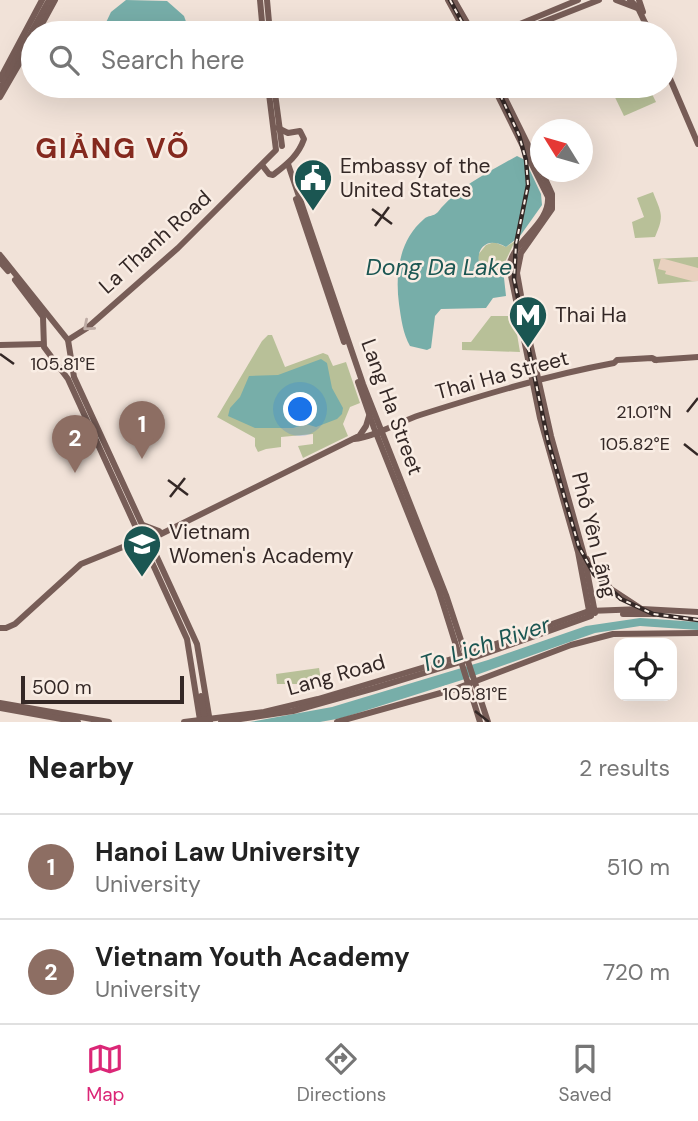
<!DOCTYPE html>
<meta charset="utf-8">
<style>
:root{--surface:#fff;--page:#f6f6f6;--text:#222;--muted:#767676;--line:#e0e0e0;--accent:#db2777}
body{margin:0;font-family:"DM Sans",sans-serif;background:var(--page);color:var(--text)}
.controls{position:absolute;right:21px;bottom:21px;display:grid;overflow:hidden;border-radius:14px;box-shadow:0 7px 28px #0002}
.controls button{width:63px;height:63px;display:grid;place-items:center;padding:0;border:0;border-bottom:2px solid var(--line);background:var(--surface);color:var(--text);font:35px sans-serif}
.compass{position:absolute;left:530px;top:119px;width:63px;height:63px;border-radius:50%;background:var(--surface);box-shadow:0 7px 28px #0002;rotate:307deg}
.scale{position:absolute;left:21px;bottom:18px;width:163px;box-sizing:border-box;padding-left:7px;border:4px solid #342826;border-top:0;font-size:19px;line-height:24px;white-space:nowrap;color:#342826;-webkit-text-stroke:5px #f9ede4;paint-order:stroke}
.you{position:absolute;left:301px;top:410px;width:24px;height:24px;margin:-18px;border:5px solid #fff;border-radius:50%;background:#1a73e8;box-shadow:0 0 0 10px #1a73e833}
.badge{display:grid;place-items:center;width:46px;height:46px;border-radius:50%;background:var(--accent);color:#fff;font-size:23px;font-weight:700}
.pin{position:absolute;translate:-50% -58px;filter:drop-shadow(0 2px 4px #0008)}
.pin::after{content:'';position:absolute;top:37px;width:24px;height:21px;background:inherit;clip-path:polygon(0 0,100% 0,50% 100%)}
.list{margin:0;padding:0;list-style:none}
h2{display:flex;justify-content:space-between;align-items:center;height:91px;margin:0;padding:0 28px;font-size:30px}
h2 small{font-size:23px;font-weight:400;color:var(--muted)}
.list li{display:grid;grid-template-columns:46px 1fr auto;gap:21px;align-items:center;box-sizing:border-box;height:105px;padding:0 28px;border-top:2px solid var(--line)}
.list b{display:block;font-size:26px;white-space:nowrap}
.list p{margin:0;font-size:23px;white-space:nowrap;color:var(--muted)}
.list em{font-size:23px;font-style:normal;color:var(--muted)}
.icon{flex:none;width:38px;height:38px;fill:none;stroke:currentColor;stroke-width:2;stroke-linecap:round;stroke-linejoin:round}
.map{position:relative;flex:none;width:698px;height:722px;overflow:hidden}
.search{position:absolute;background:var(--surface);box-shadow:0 7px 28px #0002;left:21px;right:21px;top:21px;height:77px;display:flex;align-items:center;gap:18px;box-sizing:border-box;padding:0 24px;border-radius:38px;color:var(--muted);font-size:26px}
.sheet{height:301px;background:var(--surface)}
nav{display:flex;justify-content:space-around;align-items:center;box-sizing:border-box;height:98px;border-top:2px solid var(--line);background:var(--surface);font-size:19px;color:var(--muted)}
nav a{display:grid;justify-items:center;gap:4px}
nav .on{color:var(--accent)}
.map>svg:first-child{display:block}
.green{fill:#b8c098}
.plaza{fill:#e9d1bf}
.water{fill:#77aea9}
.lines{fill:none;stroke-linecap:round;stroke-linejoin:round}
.major{stroke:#775d57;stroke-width:6}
.rail-casing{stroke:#342826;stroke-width:4.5}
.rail{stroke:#f9ede4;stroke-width:2;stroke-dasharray:5;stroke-linecap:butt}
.oneway{stroke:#beaca5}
.ticks{fill:none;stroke:#342826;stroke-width:2.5}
.labels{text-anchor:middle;stroke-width:5;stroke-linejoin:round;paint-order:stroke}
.poi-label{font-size:21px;fill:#342826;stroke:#f9ede4;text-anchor:start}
.street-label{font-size:21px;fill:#342826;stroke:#f9ede4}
.water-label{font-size:23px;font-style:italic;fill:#1b5652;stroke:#f9ede4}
.district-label{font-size:28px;font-weight:bold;letter-spacing:2px;fill:#84291e;stroke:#f9ede4}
.ticks-label{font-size:18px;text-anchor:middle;fill:#342826;stroke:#f9ede4;stroke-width:5;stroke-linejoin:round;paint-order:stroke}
</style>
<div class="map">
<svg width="698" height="722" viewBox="0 0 698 722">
<rect width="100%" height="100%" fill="#f1e2d8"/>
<g class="green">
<polygon points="618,86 648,86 656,102 624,116 611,89"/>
<path d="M 653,192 C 661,213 665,215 655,237 L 635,238 L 632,222 L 644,217 L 637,198 Z"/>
<path d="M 515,241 L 506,260 L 505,269 C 492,276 478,272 478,255 L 486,245 L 494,242 L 506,247 Z"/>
<polygon points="698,257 698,281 658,284 653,259"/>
<polygon points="491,316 514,316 520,352 462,350 462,342 471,342"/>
<polygon points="268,335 272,335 285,367 323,353 328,355 333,366 346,362 360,403 350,407 343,424 348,436 303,458 298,446 313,444 313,434 281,437 281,447 266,449 258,452 255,446 255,438 217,417 262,341"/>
<polygon points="319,668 321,680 302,684 277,684 276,674"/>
</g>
<polygon class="plaza" points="661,258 698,268 698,281 692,281 665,274 666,271 658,269"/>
<g class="water">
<polygon points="126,0 167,1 184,16 190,33 101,33 111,12"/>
<path d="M 96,86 L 161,86 C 150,101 111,97 96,97 Z"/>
<path d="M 517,156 L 525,160 L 541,194 L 542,205 L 520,236 L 506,247 C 472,227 468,285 503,269 L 506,296 L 493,298 L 486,308 L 441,309 L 435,316 L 431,348 L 427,350 L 410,346 C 403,334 401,318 399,304 C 395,274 399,240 424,219 C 428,215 433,217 438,212 C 457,188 490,171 517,156 Z"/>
<polygon points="321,359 327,363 332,388 343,408 342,414 337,419 316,427 306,424 293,428 255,428 228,416 230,408 240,397 249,376 278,375"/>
<polygon points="640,618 698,622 698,630 640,626 595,633 462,680 342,718 320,722 250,722 332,707 488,660 586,626"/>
</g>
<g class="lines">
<g class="major">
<polyline points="260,0 263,33"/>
<polyline points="267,0 270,33"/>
<polyline points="448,0 466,33"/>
<polyline points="454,0 473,33"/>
<polyline points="616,0 637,8"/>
<polyline points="630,0 638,8 650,33"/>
<polyline points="639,0 643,12"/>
<polyline points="37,33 55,0"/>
<polyline points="498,33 578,0"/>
<polyline points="515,33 599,0"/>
<polyline points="665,67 698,144"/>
<polyline points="0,79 42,0"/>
<polyline points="274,86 282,146"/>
<path d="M 493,86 L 548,197 C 550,224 514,240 509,266 L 540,418 L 578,552 L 590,616"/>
<polyline points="499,86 540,169"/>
<polyline points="0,89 49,0"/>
<polyline points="0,97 33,40"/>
<polyline points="288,164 363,384 446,595 488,722"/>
<path d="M 262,165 L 269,174 L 273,175 C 287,164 298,156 304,139 L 300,131 L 288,133 L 278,128"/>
<polyline points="542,172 552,194 552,209 521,253 517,273 527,329 551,436 584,555 595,613"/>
<polyline points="296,199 344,342"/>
<polyline points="0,255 68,340 74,377 197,644 210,722"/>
<polyline points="0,262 8,271"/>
<polyline points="15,280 43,317 44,347 68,379 187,639 200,720"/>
<polyline points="68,340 87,328 178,248 276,150 268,86"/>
<polyline points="0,345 43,344"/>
<polyline points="655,360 698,357"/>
<polyline points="358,382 374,428 439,591 480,722"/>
<polyline points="360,435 366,426 369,416"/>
<path d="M 354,439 C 374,437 399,422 420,415 C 483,395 549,375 614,363 L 617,360 L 652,358 L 656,360"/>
<polyline points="143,525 159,531"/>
<polyline points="148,537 159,535 357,437"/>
<polyline points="587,559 611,589 640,608"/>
<polyline points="623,614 654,614"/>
<polyline points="0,628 6,628 15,624 81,564 145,538"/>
<polyline points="201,696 205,720"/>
<polyline points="0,703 109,722"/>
<polyline points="0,708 78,722"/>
<polyline points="184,722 264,712 318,699 465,655 589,611 642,609 698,612"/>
<polyline points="221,722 293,711 375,688 467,660 591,616"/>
<polyline points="337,722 455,689 571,645 613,634 698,633"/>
</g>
<g class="rail-casing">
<g id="rail">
<polyline points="450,0 468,33"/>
<polyline points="496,86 519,135 526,160 528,185 516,244 514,279 548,441 579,547 594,574 621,599 653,614 698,620"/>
</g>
</g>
<use href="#rail" class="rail"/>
</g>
<defs><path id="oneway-chevron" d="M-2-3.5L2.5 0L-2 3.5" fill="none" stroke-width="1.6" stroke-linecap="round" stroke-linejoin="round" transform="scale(1.75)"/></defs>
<use class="oneway" href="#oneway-chevron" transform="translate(88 326) rotate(139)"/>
<path class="ticks" d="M 372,209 L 392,224M 375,226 L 389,207M 0,354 L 14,364M 687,412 L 698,398M 684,444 L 698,455M 168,480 L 188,495M 170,497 L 185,478M 475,711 L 489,722"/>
<defs>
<g id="civic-pin" transform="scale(2.0125)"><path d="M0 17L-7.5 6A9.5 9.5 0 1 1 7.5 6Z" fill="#1b5652" stroke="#f9ede4"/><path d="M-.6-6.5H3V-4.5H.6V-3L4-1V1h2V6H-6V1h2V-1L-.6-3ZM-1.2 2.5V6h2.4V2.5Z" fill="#fff"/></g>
<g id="metro-pin" transform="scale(2.0125)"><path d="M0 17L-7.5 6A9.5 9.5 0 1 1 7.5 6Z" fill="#1b5652" stroke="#f9ede4"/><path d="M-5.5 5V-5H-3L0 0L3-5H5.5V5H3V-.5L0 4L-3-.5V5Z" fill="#fff"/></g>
<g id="university-pin" transform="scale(2.0125)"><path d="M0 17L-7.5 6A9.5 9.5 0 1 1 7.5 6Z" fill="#1b5652" stroke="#f9ede4"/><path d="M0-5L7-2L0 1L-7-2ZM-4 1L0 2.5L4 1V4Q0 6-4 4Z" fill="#fff"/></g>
</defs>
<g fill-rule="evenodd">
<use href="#civic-pin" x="313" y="178"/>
<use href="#metro-pin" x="528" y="315"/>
<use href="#university-pin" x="142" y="544"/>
</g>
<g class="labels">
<g class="poi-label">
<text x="340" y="173">Embassy of the<tspan x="340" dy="24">United States</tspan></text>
<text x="555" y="322">Thai Ha</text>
<text x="169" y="539">Vietnam<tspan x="169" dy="24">Women's Academy</tspan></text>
</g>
<g class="street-label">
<text transform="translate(155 242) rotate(-42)" y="7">La Thanh Road</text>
<text transform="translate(502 375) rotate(-15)" y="7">Thai Ha Street</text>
<text transform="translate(392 407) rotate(70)" y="7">Lang Ha Street</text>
<text transform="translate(594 535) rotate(76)" y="7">Phố Yên Lãng</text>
<text transform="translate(336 675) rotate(-16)" y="7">Lang Road</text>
</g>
<g class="water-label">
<text x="439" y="275">Dong Da Lake</text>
<text transform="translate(485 644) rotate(-18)" y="8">To Lich River</text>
</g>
<g class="district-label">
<text x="113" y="158">GIẢNG VÕ</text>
</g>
</g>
<g class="ticks-label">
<text x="63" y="370">105.81°E</text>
<text x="644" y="418">21.01°N</text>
<text x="635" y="450">105.82°E</text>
<text x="475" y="700">105.81°E</text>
</g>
</svg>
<div class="controls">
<button><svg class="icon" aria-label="locate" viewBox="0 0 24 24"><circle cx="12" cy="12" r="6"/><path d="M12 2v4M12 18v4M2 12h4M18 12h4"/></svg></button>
</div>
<svg class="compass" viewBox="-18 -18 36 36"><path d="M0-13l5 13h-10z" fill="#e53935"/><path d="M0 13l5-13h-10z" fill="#767676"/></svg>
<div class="scale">500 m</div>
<div class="you"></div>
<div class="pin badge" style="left:142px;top:459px;background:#8d6e63">1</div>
<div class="pin badge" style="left:75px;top:473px;background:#8d6e63">2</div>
<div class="search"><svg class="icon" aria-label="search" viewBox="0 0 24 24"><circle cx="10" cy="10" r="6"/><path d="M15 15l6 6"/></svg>Search here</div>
</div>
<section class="sheet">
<h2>Nearby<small>2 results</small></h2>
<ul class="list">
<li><span class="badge" style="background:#8d6e63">1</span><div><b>Hanoi Law University</b><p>University</p></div><em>510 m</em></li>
<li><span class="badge" style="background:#8d6e63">2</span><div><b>Vietnam Youth Academy</b><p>University</p></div><em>720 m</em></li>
</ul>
</section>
<nav>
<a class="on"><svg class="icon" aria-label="map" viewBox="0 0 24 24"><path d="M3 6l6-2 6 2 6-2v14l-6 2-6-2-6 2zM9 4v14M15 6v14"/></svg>Map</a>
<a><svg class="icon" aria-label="directions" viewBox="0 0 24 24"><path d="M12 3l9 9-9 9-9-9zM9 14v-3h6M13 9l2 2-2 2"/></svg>Directions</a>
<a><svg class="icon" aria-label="saved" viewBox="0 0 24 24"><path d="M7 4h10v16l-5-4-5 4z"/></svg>Saved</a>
</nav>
